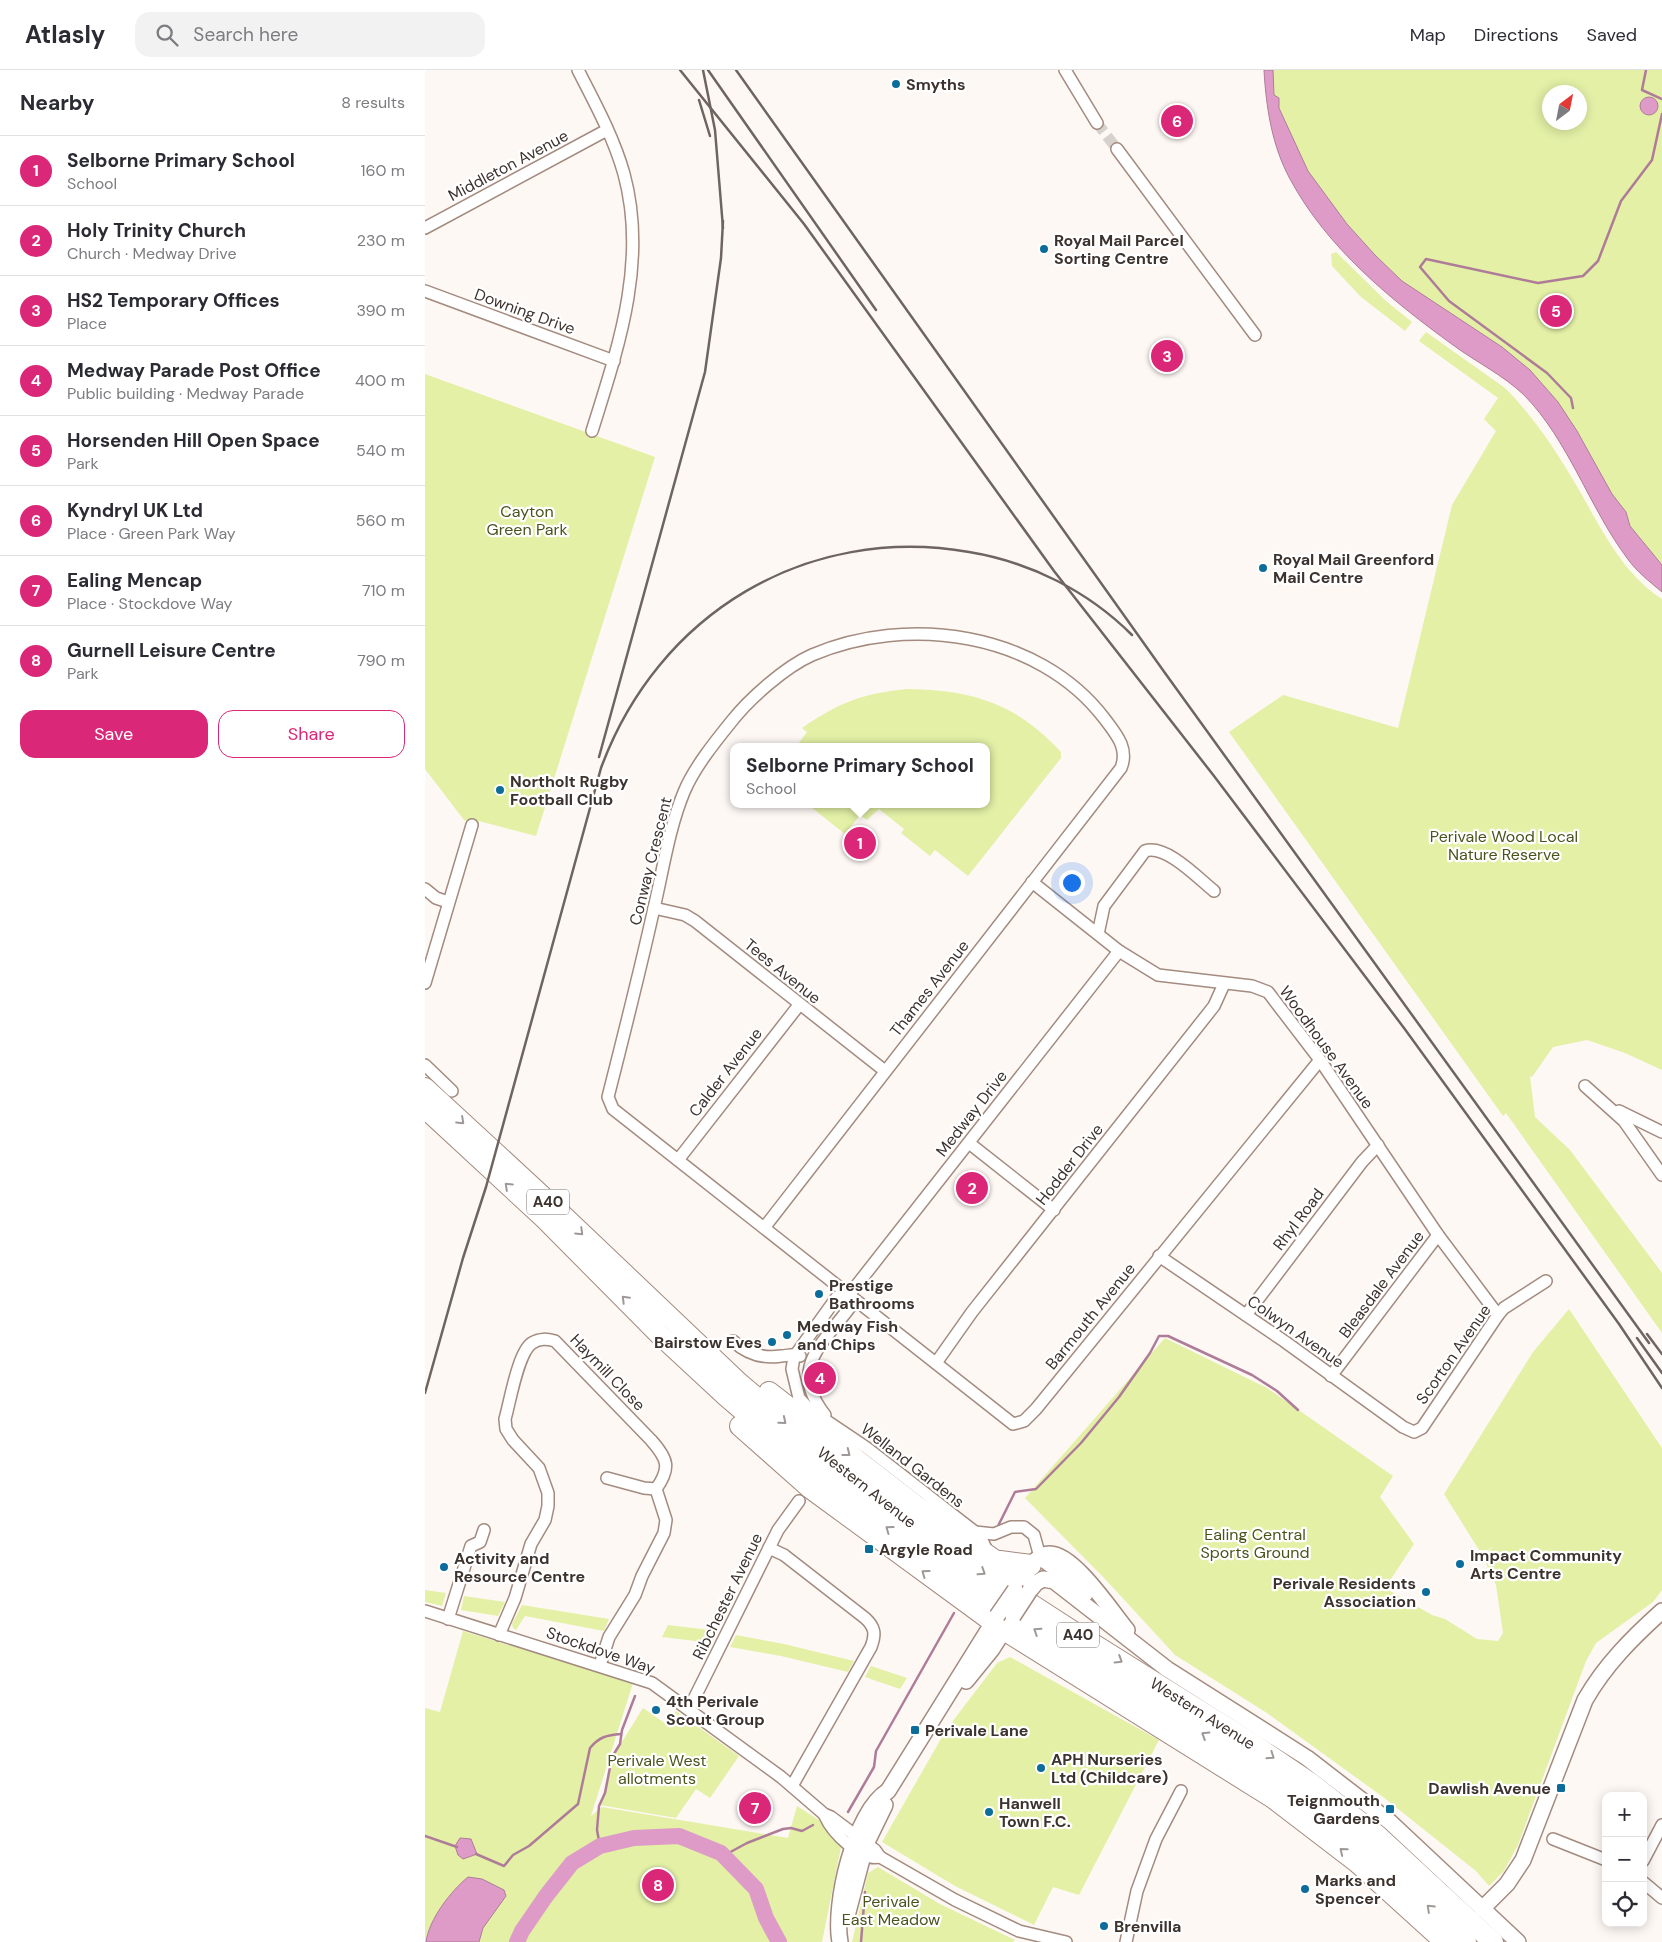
<!DOCTYPE html>
<meta charset="utf-8">
<style>
:root{--surface:#fff;--page:#f2f2f3;--text:#2b2b33;--muted:#7c7c81;--line:#e1e1e2;--accent:#db2777}
body{margin:0;font-family:"DM Sans",sans-serif;background:var(--page);color:var(--text)}
.controls{position:absolute;right:15px;bottom:15px;display:grid;overflow:hidden;border-radius:10px;box-shadow:0 2px 12px #0003}
.controls button{width:45px;height:45px;display:grid;place-items:center;padding:0;border:0;border-bottom:1px solid var(--line);background:var(--surface);color:var(--text);font:25px sans-serif}
.compass{position:absolute;left:1117px;top:15px;width:45px;height:45px;border-radius:50%;background:var(--surface);box-shadow:0 2px 12px #0003;rotate:32deg}
.you{position:absolute;left:646px;top:812px;width:18px;height:18px;margin:-12px;border:4px solid #fff;border-radius:50%;background:#1a73e8;box-shadow:0 0 0 8px #1a73e833}
.badge{display:grid;place-items:center;width:32px;height:32px;border-radius:50%;background:var(--accent);color:#fff;font-size:16px;font-weight:700}
.pin{position:absolute;translate:-50% -50%;border:2px solid #fff;box-shadow:0 1px 5px #0006}
.popup{position:absolute;left:305px;top:673px;width:260px;height:65px;box-sizing:border-box;display:grid;place-content:center;border-radius:10px;background:var(--surface);filter:drop-shadow(0 1px 4px #0005);font-size:16px;white-space:nowrap;color:var(--muted)}
.popup b{font-size:19px;color:var(--text)}
.popup::after{content:'';position:absolute;left:50%;top:100%;margin-left:-10px;border:10px solid transparent;border-top-color:var(--surface)}
.list{margin:0;padding:0;list-style:none}
h2{display:flex;justify-content:space-between;align-items:center;height:65px;margin:0;padding:0 20px;font-size:21px}
h2 small{font-size:16px;font-weight:400;color:var(--muted)}
.list li{display:grid;grid-template-columns:32px 1fr auto;gap:15px;align-items:center;box-sizing:border-box;height:70px;padding:0 20px;border-top:1px solid var(--line)}
.list b{display:block;font-size:19px;white-space:nowrap}
.list p{margin:0;font-size:16px;white-space:nowrap;color:var(--muted)}
.list em{font-size:16px;font-style:normal;color:var(--muted)}
.actions{display:flex;gap:10px;padding:15px 20px}
.actions a{flex:1;padding:11px 0;border:1px solid var(--accent);border-radius:15px;text-align:center;font-size:18px;color:var(--accent)}
.actions .main{background:var(--accent);color:#fff}
.icon{flex:none;width:28px;height:28px;fill:none;stroke:currentColor;stroke-width:2;stroke-linecap:round;stroke-linejoin:round}
.map{position:relative;flex:none;width:1237px;height:1872px;overflow:hidden}
header{display:flex;align-items:center;gap:30px;box-sizing:border-box;height:70px;padding:0 25px;background:var(--surface);border-bottom:1px solid var(--line)}
header strong{font-size:24px}
nav{display:flex;gap:28px;margin-inline-start:auto;font-size:18px}
.search{width:350px;height:45px;background:var(--page);display:flex;align-items:center;gap:12px;box-sizing:border-box;padding:0 18px;border-radius:15px;color:var(--muted);font-size:19px}
main{display:flex}
aside{flex:1;background:var(--surface)}
.map>svg:first-child{display:block}
.green{fill:#e3f0a6;fill-rule:evenodd}
.water{fill:#de9bc7;stroke:#ae7c99}
.lines{fill:none;stroke-linecap:round;stroke-linejoin:round}
.stream{stroke:#ae7c99;stroke-width:2.5}
.river{stroke:#de9bc7;stroke-width:16}
.street-tunnel{stroke:#d7d1cd;stroke-width:11;stroke-dasharray:11 5.5;stroke-linecap:butt}
.street-casing{stroke:#a38b7f;stroke-width:14}
.secondary-casing{stroke:#a38b7f;stroke-width:18}
.highway-casing{stroke:#a38b7f;stroke-width:22}
.street{stroke:#fff;stroke-width:11}
.secondary{stroke:#fff;stroke-width:15}
.highway{stroke:#fff;stroke-width:20}
.rail{stroke:#6e6560;stroke-width:2.5}
.secondary-bridge-casing{stroke:#a38b7f;stroke-width:18;stroke-linecap:butt}
.secondary-bridge{stroke:#fff;stroke-width:15}
.oneway{stroke:#9e9996}
.poi-dot{fill:#0c6c9a;stroke:#fff;stroke-width:2}
.labels{text-anchor:middle;stroke-width:4.5;stroke-linejoin:round;paint-order:stroke}
.shield{fill:#fff;stroke:#77706d;stroke-width:1}
.shield-label{font-size:15px;font-weight:bold;fill:#3d332e}
.poi-label{font-size:16px;font-weight:bold;fill:#3d332e;stroke:#fff;text-anchor:start}
.street-label{font-size:16px;fill:#3d332e;stroke:#fff}
.park-label{font-size:16px;fill:#4b531d;stroke:#fff}
</style>
<header>
<strong>Atlasly</strong>
<div class="search"><svg class="icon" aria-label="search" viewBox="0 0 24 24"><circle cx="10" cy="10" r="6"/><path d="M15 15l6 6"/></svg>Search here</div>
<nav><a>Map</a><a>Directions</a><a>Saved</a></nav>
</header>
<main>
<aside>
<h2>Nearby<small>8 results</small></h2>
<ul class="list">
<li><span class="badge">1</span><div><b>Selborne Primary School</b><p>School</p></div><em>160 m</em></li>
<li><span class="badge">2</span><div><b>Holy Trinity Church</b><p>Church · Medway Drive</p></div><em>230 m</em></li>
<li><span class="badge">3</span><div><b>HS2 Temporary Offices</b><p>Place</p></div><em>390 m</em></li>
<li><span class="badge">4</span><div><b>Medway Parade Post Office</b><p>Public building · Medway Parade</p></div><em>400 m</em></li>
<li><span class="badge">5</span><div><b>Horsenden Hill Open Space</b><p>Park</p></div><em>540 m</em></li>
<li><span class="badge">6</span><div><b>Kyndryl UK Ltd</b><p>Place · Green Park Way</p></div><em>560 m</em></li>
<li><span class="badge">7</span><div><b>Ealing Mencap</b><p>Place · Stockdove Way</p></div><em>710 m</em></li>
<li><span class="badge">8</span><div><b>Gurnell Leisure Centre</b><p>Park</p></div><em>790 m</em></li>
</ul>
<div class="actions"><a class="main">Save</a><a>Share</a></div>
</aside>
<div class="map">
<svg width="1237" height="1872" viewBox="0 0 1237 1872">
<rect width="100%" height="100%" fill="#fef8f5"/>
<g class="green">
<path d="M 848,0 L 1237,0 L 1237,495 L 1205,456 L 1201,442 L 1187,424 L 1152,361 L 1120,317 L 1056,263 L 977,211 L 950,185 L 922,154 L 883,101 L 854,38 L 854,28 L 849,25 ZM 1124,22 L 1154,22 L 1154,52 L 1124,52 Z"/>
<polygon points="911,182 961,231 987,252 980,261 936,227 907,196 906,184"/>
<path d="M 1001,262 L 1080,318 C 1108,346 1130,379 1150,413 C 1174,454 1196,503 1237,529 L 1237,1000 L 1200,983 L 1162,970 L 1128,977 L 1107,1007 L 1105,1006 L 1110,1047 L 1145,1080 L 1237,1203 L 1237,1263 L 1081,1043 L 1078,1046 L 804,662 L 858,625 L 973,658 L 1027,435 L 1071,361 L 1059,349 L 1073,328 L 994,271 Z"/>
<polygon points="0,304 230,387 111,766 54,751 53,755 39,750 0,699"/>
<path d="M 482,619 C 547,620 591,633 636,682 L 636,688 L 543,806 L 510,780 L 505,786 L 476,763 L 479,759 L 454,739 L 442,750 L 435,745 L 420,764 L 382,734 L 561,734 L 561,677 L 371,677 L 382,662 L 377,658 C 415,632 436,624 482,619 Z"/>
<polygon points="1144,1239 1237,1378 1237,1520 1228,1532 1171,1573 1161,1591 1093,1775 1079,1801 1064,1816 1051,1801 958,1727 842,1643 750,1585 681,1510 600,1428 740,1268 842,1318 968,1406 955,1427 989,1474 960,1518 1007,1545 1020,1549 1052,1569 1073,1571 1078,1563 1071,1515 1055,1481 1063,1481 1070,1475 1063,1480 1054,1480 1019,1424 1108,1282"/>
<polygon points="0,1520 21,1523 17,1536 0,1532"/>
<polygon points="39,1526 80,1532 73,1546 36,1540"/>
<polygon points="97,1535 184,1549 179,1561 100,1546 91,1560 88,1558 87,1554"/>
<polygon points="243,1555 293,1561 287,1573 237,1567"/>
<polygon points="38,1561 208,1613 166,1746 177,1737 363,1768 372,1736 397,1752 416,1777 397,1872 0,1872 0,1638 15,1642"/>
<polygon points="311,1565 359,1574 429,1591 423,1602 356,1586 305,1577"/>
<polygon points="585,1587 734,1670 654,1825 628,1817 609,1855 530,1816 457,1772 521,1660 572,1593"/>
<polygon points="446,1596 482,1608 475,1619 440,1607"/>
<polygon points="218,1638 241,1654 251,1641 314,1686 285,1728 271,1719 251,1748 175,1735 190,1683"/>
<polygon points="453,1797 515,1834 590,1870 588,1872 427,1872 443,1803"/>
</g>
<g class="water">
<path d="M 839,0 L 848,0 L 849,25 L 854,28 L 854,38 L 883,101 L 922,154 L 950,185 L 977,211 L 1077,277 L 1105,300 L 1133,332 L 1152,361 L 1187,424 L 1201,442 L 1205,456 L 1237,495 L 1237,522 C 1225,512 1211,501 1202,488 C 1164,437 1144,371 1099,325 C 1078,305 1051,292 1028,275 C 966,230 902,178 865,109 C 847,76 841,37 839,0 Z"/>
<circle cx="1224" cy="36" r="9"/>
<polygon points="35,1768 46,1769 52,1784 38,1789 33,1785 30,1776"/>
<path d="M 43,1807 L 57,1809 L 79,1820 L 81,1826 L 58,1858 L 54,1872 L 1,1872 C 4,1849 26,1821 43,1807 Z"/>
</g>
<g class="lines">
<g class="stream">
<polyline points="1221,0 1217,20 1237,29"/>
<polyline points="1148,338 1146,328 1122,303 1024,231 995,197 1001,189 1113,213 1158,206 1173,191 1196,131 1227,90 1237,44"/>
<polyline points="572,1458 590,1422 611,1419 656,1373 694,1327 725,1283 734,1266 743,1266 827,1305 852,1321 873,1340"/>
<polyline points="423,1742 449,1697 451,1681 529,1543"/>
<polyline points="0,1766 32,1777"/>
<polyline points="175,1776 172,1760 174,1736 180,1723 187,1687 195,1674 197,1660 210,1626"/>
<path d="M 51,1784 L 79,1796 L 88,1785 L 104,1776 L 153,1734 L 165,1678 C 174,1667 182,1665 196,1664"/>
<polyline points="298,1786 322,1773 358,1759 366,1758 377,1761 388,1755"/>
<polyline points="436,1872 440,1822"/>
</g>
<polyline class="river" points="92,1872 97,1861 121,1826 147,1793 175,1776 209,1768 254,1766 296,1783 331,1819 341,1848 354,1872"/>
<polyline class="street-tunnel" points="672,53 692,79"/>
<g class="street-casing">
<g id="street">
<path d="M 153,0 C 170,33 189,68 199,104 C 223,192 193,278 167,361"/>
<polyline points="640,0 672,53"/>
<polyline points="692,79 830,265"/>
<polyline points="0,158 182,60"/>
<polyline points="0,221 189,291"/>
<polyline points="607,812 694,881 733,905 827,916 843,922 895,990 1013,1165 1073,1245"/>
<polyline points="0,819 11,828 23,832"/>
<polyline points="229,838 260,845 270,851 460,1001"/>
<path d="M 673,864 L 679,836 L 720,781 C 741,774 773,808 789,821"/>
<polyline points="0,913 47,755"/>
<polyline points="0,995 27,1021"/>
<polyline points="1160,1016 1199,1051 1237,1105"/>
<polyline points="1194,1041 1237,1062"/>
<polyline points="544,1073 629,1140"/>
<polyline points="253,1090 374,935"/>
<path d="M 339,1158 L 696,698 C 704,678 691,664 679,648 C 613,562 482,544 387,585 C 360,597 324,629 306,652 C 289,673 269,698 259,722 C 244,758 238,800 229,838 C 215,901 199,964 183,1027 L 188,1039 L 588,1354 L 599,1351 L 611,1339 L 895,990"/>
<polyline points="734,1186 859,1271 978,1357 989,1362 997,1358 1073,1245 1079,1238 1121,1211"/>
<polyline points="424,1225 694,881"/>
<polyline points="424,1225 412,1227 369,1287 367,1299 374,1328 384,1339 442,1378 550,1462 557,1470 562,1481"/>
<polyline points="821,1245 937,1092 953,1075"/>
<path d="M 308,1271 C 322,1284 337,1289 356,1286 C 363,1286 368,1283 375,1286"/>
<polyline points="511,1293 547,1242 789,936 799,914"/>
<polyline points="906,1306 1013,1165"/>
<path d="M 400,1345 C 363,1298 397,1275 425,1237 L 426,1232 L 424,1225"/>
<polyline points="182,1408 219,1418 231,1419"/>
<polyline points="550,1462 569,1464 586,1457 599,1457 609,1465 615,1487"/>
<path d="M 344,1478 L 359,1485 L 440,1548 C 450,1557 451,1564 446,1577 L 367,1716"/>
<polyline points="0,1541 227,1613 356,1707 399,1744 406,1747 450,1780 455,1787 530,1830 594,1861 641,1872"/>
<polyline points="23,1549 46,1476 55,1472 59,1460"/>
<path d="M 74,1565 L 90,1528 L 106,1474 L 120,1450 L 123,1436 L 123,1423 L 114,1398 L 88,1370 L 81,1359 L 80,1349 C 85,1332 93,1282 107,1273 C 115,1268 122,1269 130,1271 L 226,1370 C 243,1389 246,1398 231,1419 L 241,1450 L 239,1463 L 217,1506 L 210,1525 L 184,1567 L 175,1595"/>
<polyline points="264,1639 353,1460 374,1431"/>
<path d="M 400,1746 C 407,1762 436,1792 455,1787"/>
<polyline points="1128,1769 1181,1790"/>
<polyline points="1218,1791 1237,1755"/>
<polyline points="1218,1812 1237,1828"/>
<polyline points="701,1872 712,1821 731,1769 756,1721"/>
</g>
</g>
<g class="secondary-casing">
<g id="secondary">
<polyline points="615,1487 642,1507 660,1524"/>
<path d="M 602,1503 C 607,1494 613,1484 625,1484 C 649,1484 687,1542 702,1560"/>
<polyline points="605,1520 611,1513 618,1509 629,1511 742,1599 882,1688 965,1752 1093,1872"/>
<polyline points="541,1611 567,1579 585,1551"/>
<path d="M 1057,1839 L 1082,1814 L 1098,1790 L 1160,1630 C 1180,1595 1207,1568 1237,1541"/>
<polyline points="423,1842 441,1774 460,1735"/>
<path d="M 415,1872 C 408,1835 429,1742 463,1721 L 572,1546"/>
</g>
</g>
<g class="highway-casing">
<g id="highway">
<polyline points="0,1018 129,1137 314,1313 404,1389 544,1494 641,1557 828,1674 887,1714 952,1765 1068,1872"/>
<polyline points="0,1038 120,1149 234,1264 302,1327 392,1404 535,1510 630,1572 817,1688 878,1729 940,1777 1041,1872"/>
<polyline points="344,1322 490,1435 597,1509"/>
<polyline points="315,1356 385,1418 568,1552"/>
<polyline points="575,1491 606,1495"/>
<polyline points="579,1560 848,1728 933,1793 1020,1872"/>
</g>
</g>
<use href="#street" class="street"/>
<use href="#secondary" class="secondary"/>
<use href="#highway" class="highway"/>
<g class="rail">
<polyline points="255,0 379,154 629,501 789,706 979,958 1194,1254 1237,1318"/>
<polyline points="278,0 290,60 298,158"/>
<polyline points="283,0 451,240"/>
<polyline points="311,0 740,603 1224,1273"/>
<polyline points="274,30 285,66"/>
<polyline points="174,687 280,302 296,188 298,151"/>
<polyline points="1222,1264 1237,1284"/>
<polyline points="1212,1268 1237,1303"/>
<path d="M 0,1323 L 38,1188 L 61,1117 L 176,698 C 233,543 382,454 544,482 C 605,492 663,521 707,565"/>
</g>
<g class="secondary-bridge-casing">
<g id="secondary-bridge">
<polyline points="572,1546 590,1520"/>
<polyline points="588,1546 605,1520"/>
</g>
</g>
<use href="#secondary-bridge" class="secondary-bridge"/>
</g>
<defs><path id="oneway-chevron" d="M-2-3.5L2.5 0L-2 3.5" fill="none" stroke-width="1.6" stroke-linecap="round" stroke-linejoin="round" transform="scale(1.25)"/></defs>
<g class="oneway">
<use href="#oneway-chevron" transform="translate(36 1051) rotate(43)"/>
<use href="#oneway-chevron" transform="translate(83 1116) rotate(-137)"/>
<use href="#oneway-chevron" transform="translate(155 1162) rotate(44)"/>
<use href="#oneway-chevron" transform="translate(200 1229) rotate(-135)"/>
<use href="#oneway-chevron" transform="translate(358 1351) rotate(40)"/>
<use href="#oneway-chevron" transform="translate(422 1383) rotate(38)"/>
<use href="#oneway-chevron" transform="translate(464 1459) rotate(-144)"/>
<use href="#oneway-chevron" transform="translate(557 1502) rotate(33)"/>
<use href="#oneway-chevron" transform="translate(500 1503) rotate(-144)"/>
<use href="#oneway-chevron" transform="translate(612 1561) rotate(-147)"/>
<use href="#oneway-chevron" transform="translate(694 1590) rotate(32)"/>
<use href="#oneway-chevron" transform="translate(780 1665) rotate(-148)"/>
<use href="#oneway-chevron" transform="translate(846 1686) rotate(35)"/>
<use href="#oneway-chevron" transform="translate(918 1781) rotate(-141)"/>
<use href="#oneway-chevron" transform="translate(1005 1838) rotate(-137)"/>
</g>
<g class="poi-dot">
<circle cx="471" cy="14" r="5"/>
<circle cx="619" cy="179" r="5"/>
<circle cx="838" cy="498" r="5"/>
<circle cx="75" cy="720" r="5"/>
<circle cx="394" cy="1224" r="5"/>
<circle cx="362" cy="1265" r="5"/>
<circle cx="347" cy="1272" r="5"/>
<rect x="439" y="1474" width="10" height="10" rx="2.5"/>
<circle cx="1035" cy="1494" r="5"/>
<circle cx="19" cy="1497" r="5"/>
<circle cx="1001" cy="1522" r="5"/>
<circle cx="231" cy="1640" r="5"/>
<rect x="485" y="1655" width="10" height="10" rx="2.5"/>
<circle cx="616" cy="1698" r="5"/>
<rect x="1131" y="1713" width="10" height="10" rx="2.5"/>
<rect x="960" y="1734" width="10" height="10" rx="2.5"/>
<circle cx="564" cy="1742" r="5"/>
<circle cx="880" cy="1819" r="5"/>
<circle cx="679" cy="1856" r="5"/>
</g>
<g class="labels">
<g class="shield">
<rect x="102" y="1119.5" width="42" height="25" rx="4"/>
<rect x="632" y="1552.5" width="42" height="25" rx="4"/>
</g>
<g class="shield-label">
<text x="123" y="1137">A40</text>
<text x="653" y="1570">A40</text>
</g>
<g class="poi-label">
<text x="481" y="20">Smyths</text>
<text x="629" y="176">Royal Mail Parcel<tspan x="629" dy="18">Sorting Centre</tspan></text>
<text x="848" y="495">Royal Mail Greenford<tspan x="848" dy="18">Mail Centre</tspan></text>
<text x="85" y="717">Northolt Rugby<tspan x="85" dy="18">Football Club</tspan></text>
<text x="404" y="1221">Prestige<tspan x="404" dy="18">Bathrooms</tspan></text>
<text x="372" y="1262">Medway Fish<tspan x="372" dy="18">and Chips</tspan></text>
<text x="337" y="1278" text-anchor="end">Bairstow Eves</text>
<text x="454" y="1485">Argyle Road</text>
<text x="1045" y="1491">Impact Community<tspan x="1045" dy="18">Arts Centre</tspan></text>
<text x="29" y="1494">Activity and<tspan x="29" dy="18">Resource Centre</tspan></text>
<text x="991" y="1519" text-anchor="end">Perivale Residents<tspan x="991" dy="18">Association</tspan></text>
<text x="241" y="1637">4th Perivale<tspan x="241" dy="18">Scout Group</tspan></text>
<text x="500" y="1666">Perivale Lane</text>
<text x="626" y="1695">APH Nurseries<tspan x="626" dy="18">Ltd (Childcare)</tspan></text>
<text x="1126" y="1724" text-anchor="end">Dawlish Avenue</text>
<text x="955" y="1736" text-anchor="end">Teignmouth<tspan x="955" dy="18">Gardens</tspan></text>
<text x="574" y="1739">Hanwell<tspan x="574" dy="18">Town F.C.</tspan></text>
<text x="890" y="1816">Marks and<tspan x="890" dy="18">Spencer</tspan></text>
<text x="689" y="1862">Brenvilla</text>
</g>
<g class="street-label">
<text transform="translate(83 95) rotate(-28)" y="6">Middleton Avenue</text>
<text transform="translate(100 241) rotate(20)" y="6">Downing Drive</text>
<text transform="translate(225 791) rotate(-76)" y="6">Conway Crescent</text>
<text transform="translate(358 901) rotate(39)" y="6">Tees Avenue</text>
<text transform="translate(504 918) rotate(-52)" y="6">Thames Avenue</text>
<text transform="translate(902 977) rotate(54)" y="6">Woodhouse Avenue</text>
<text transform="translate(300 1002) rotate(-52)" y="6">Calder Avenue</text>
<text transform="translate(546 1043) rotate(-52)" y="6">Medway Drive</text>
<text transform="translate(644 1094) rotate(-52)" y="6">Hodder Drive</text>
<text transform="translate(873 1149) rotate(-53)" y="6">Rhyl Road</text>
<text transform="translate(956 1214) rotate(-53)" y="6">Bleasdale Avenue</text>
<text transform="translate(665 1246) rotate(-51)" y="6">Barmouth Avenue</text>
<text transform="translate(871 1261) rotate(35)" y="6">Colwyn Avenue</text>
<text transform="translate(1028 1284) rotate(-55)" y="6">Scorton Avenue</text>
<text transform="translate(183 1302) rotate(46)" y="6">Haymill Close</text>
<text transform="translate(488 1395) rotate(38)" y="6">Welland Gardens</text>
<text transform="translate(442 1417) rotate(38)" y="6">Western Avenue</text>
<text transform="translate(302 1526) rotate(-64)" y="6">Ribchester Avenue</text>
<text transform="translate(176 1580) rotate(19)" y="6">Stockdove Way</text>
<text transform="translate(778 1643) rotate(32)" y="6">Western Avenue</text>
</g>
<g class="park-label">
<text x="102" y="447">Cayton<tspan x="102" dy="18">Green Park</tspan></text>
<text x="1079" y="772">Perivale Wood Local<tspan x="1079" dy="18">Nature Reserve</tspan></text>
<text x="830" y="1470">Ealing Central<tspan x="830" dy="18">Sports Ground</tspan></text>
<text x="232" y="1696">Perivale West<tspan x="232" dy="18">allotments</tspan></text>
<text x="466" y="1837">Perivale<tspan x="466" dy="18">East Meadow</tspan></text>
</g>
</g>
</svg>
<div class="controls">
<button>+</button>
<button>−</button>
<button><svg class="icon" aria-label="locate" viewBox="0 0 24 24"><circle cx="12" cy="12" r="6"/><path d="M12 2v4M12 18v4M2 12h4M18 12h4"/></svg></button>
</div>
<svg class="compass" viewBox="-18 -18 36 36"><path d="M0-13l5 13h-10z" fill="#e53935"/><path d="M0 13l5-13h-10z" fill="#7c7c81"/></svg>
<div class="you"></div>
<div class="pin badge" style="left:435px;top:773px">1</div>
<div class="popup"><b>Selborne Primary School</b>School</div>
<div class="pin badge" style="left:547px;top:1118px">2</div>
<div class="pin badge" style="left:742px;top:286px">3</div>
<div class="pin badge" style="left:395px;top:1308px">4</div>
<div class="pin badge" style="left:1131px;top:241px">5</div>
<div class="pin badge" style="left:752px;top:51px">6</div>
<div class="pin badge" style="left:330px;top:1738px">7</div>
<div class="pin badge" style="left:233px;top:1815px">8</div>
</div>
</main>
